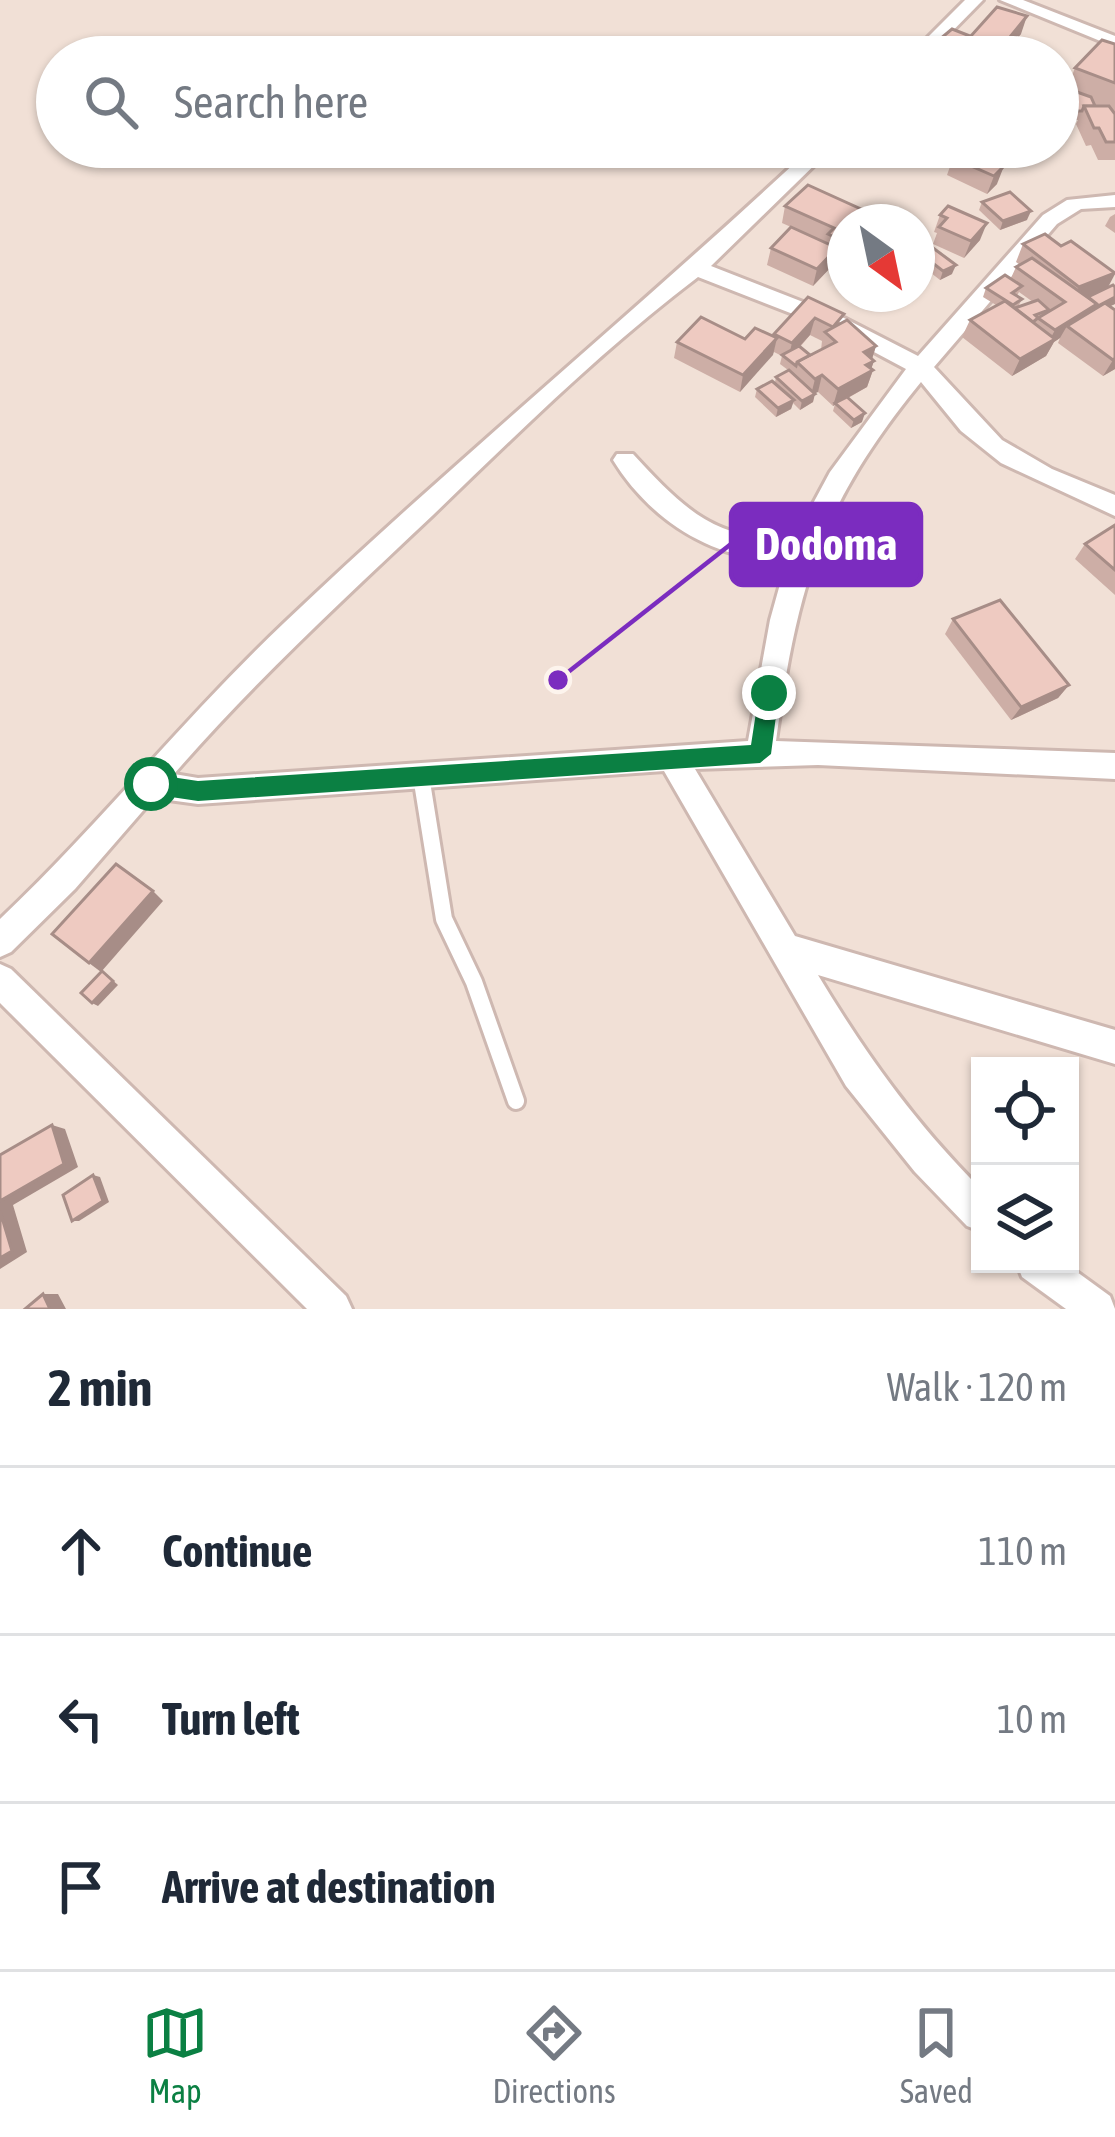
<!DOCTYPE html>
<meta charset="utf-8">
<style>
:root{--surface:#fff;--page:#f6f6f7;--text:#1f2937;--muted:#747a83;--line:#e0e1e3;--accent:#0b8043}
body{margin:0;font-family:"Asap Condensed",sans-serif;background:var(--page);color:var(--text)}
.controls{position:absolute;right:36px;bottom:36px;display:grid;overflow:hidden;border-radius:0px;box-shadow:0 3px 9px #0004}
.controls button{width:108px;height:108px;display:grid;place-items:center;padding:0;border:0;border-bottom:3px solid var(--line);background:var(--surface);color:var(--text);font:60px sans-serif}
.compass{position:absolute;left:827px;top:204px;width:108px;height:108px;border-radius:50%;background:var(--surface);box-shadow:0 3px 9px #0004;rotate:147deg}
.stop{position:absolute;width:36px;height:36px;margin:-27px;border:9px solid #0b8043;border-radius:50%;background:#fff}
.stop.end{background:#0b8043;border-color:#fff;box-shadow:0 3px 12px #0008}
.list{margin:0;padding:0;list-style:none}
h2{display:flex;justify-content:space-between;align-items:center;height:156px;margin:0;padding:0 48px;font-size:51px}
h2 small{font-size:39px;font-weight:400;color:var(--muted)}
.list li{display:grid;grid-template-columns:78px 1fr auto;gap:36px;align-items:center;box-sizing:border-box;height:168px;padding:0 48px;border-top:3px solid var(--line)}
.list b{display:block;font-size:45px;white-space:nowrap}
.list em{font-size:39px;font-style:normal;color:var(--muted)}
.icon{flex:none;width:66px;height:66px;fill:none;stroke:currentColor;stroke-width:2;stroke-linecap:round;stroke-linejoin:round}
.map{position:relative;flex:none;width:1115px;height:1309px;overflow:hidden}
.search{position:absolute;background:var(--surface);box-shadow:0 3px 9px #0004;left:36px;right:36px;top:36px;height:132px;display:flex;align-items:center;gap:30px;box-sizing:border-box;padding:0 42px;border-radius:66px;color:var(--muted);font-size:45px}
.sheet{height:660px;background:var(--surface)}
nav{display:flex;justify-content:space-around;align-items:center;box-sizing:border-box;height:168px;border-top:3px solid var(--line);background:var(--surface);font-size:33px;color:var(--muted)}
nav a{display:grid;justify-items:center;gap:6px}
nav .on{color:var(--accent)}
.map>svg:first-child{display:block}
.residential{fill:#f1e0d6;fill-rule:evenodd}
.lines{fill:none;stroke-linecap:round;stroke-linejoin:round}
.lane-casing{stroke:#ceb8b1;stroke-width:22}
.street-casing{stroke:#ceb8b1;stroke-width:6}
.lane{stroke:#fff;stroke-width:16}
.street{fill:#fff;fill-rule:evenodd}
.wall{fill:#cdaea6;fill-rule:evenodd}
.shaded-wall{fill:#a78d87}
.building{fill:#eecac1;stroke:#a78d87;stroke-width:3}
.route{fill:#0b8043}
.leader{fill:none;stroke:#7b2cbf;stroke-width:4.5}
.callout-dot{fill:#7b2cbf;stroke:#fdf4ed;stroke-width:4.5}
.callout{fill:#7b2cbf;stroke:#7b2cbf;stroke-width:4.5}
.callout-label{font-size:45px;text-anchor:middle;font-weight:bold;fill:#fff}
</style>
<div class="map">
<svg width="1115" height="1309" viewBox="0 0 1115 1309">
<rect width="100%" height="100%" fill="#faefe7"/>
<path class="residential" d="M 0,0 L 1115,0 L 1115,1309 L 0,1309 ZM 57,57 L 1058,57 L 1058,147 L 57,147 ZM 845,222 L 917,222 L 917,294 L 845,294 ZM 980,1066 L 1070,1066 L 1070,1264 L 980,1264 Z"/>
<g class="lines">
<g class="lane-casing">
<polyline id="lane" points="421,776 444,919 474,982 516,1101"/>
</g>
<g class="street-casing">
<g id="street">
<polygon points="965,0 983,0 927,57 908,57"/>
<polygon points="1000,0 1023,0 1115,36 1115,47"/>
<path d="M 812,147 L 833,147 L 711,266 L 844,318 L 918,356 L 1043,215 L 1067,200 L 1115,195 L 1115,207 L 1081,209 L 1057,224 L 934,367 L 1002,440 L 1052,469 L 1115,495 L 1115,516 L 1001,463 L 961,431 L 921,382 C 820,506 798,584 776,741 L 1115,753 L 1115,779 L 818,765 L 695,769 L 795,936 L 1115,1030 L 1115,1064 L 818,975 C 865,1053 915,1123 980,1188 L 980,1231 L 967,1226 L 915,1172 L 846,1086 L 664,771 L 198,804 L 154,798 L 75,889 L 11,952 L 0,957 L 0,919 C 99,825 184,718 284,623 C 456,459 639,309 812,147 ZM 698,277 L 829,328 L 906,369 L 830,472 L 795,537 C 717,544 683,508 633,454 L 617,454 L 613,460 C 649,519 716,564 787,559 L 770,620 L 748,741 L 198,778 L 174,774 C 254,682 344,599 433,515 C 518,433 604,348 698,277 Z"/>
<polygon points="0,964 11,969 346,1296 352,1309 307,1309 0,1003"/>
<polygon points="1017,1264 1066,1264 1110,1296 1115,1309 1066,1309 1022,1277"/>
</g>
</g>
<use href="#lane" class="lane"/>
<use href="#street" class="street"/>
</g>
<g class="wall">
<polygon points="1021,34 1001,57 947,57 950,53 937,48 940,39 970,36 966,47 970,37"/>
<polygon points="1115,44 1115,113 1113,112 1115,114 1115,160 1098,160 1091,145 1086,146 1076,124 1078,120 1070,120 1059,96 1063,87 1067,88 1075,68"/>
<polygon points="892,147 952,147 937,165"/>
<polygon points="987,157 986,159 997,184 987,194 947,175 953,158"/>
<polygon points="982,202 1027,220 1000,230 979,210"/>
<polygon points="785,206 863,210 860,222 845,222 845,241 842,252 835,257 832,266 813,286 767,265 771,248 791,227 782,223"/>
<polygon points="948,206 980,240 964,258 933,244 937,233 934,232 940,215"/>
<polygon points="1115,214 1115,233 1105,226 1110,217"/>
<path d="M 1023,244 L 1107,288 L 1115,287 L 1115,304 L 1110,306 L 1115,310 L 1115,369 L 1103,376 L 1058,343 L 1060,338 L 1054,342 L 1046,356 L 1012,376 L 962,337 L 970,320 L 996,305 L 983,297 L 986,288 L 1011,278 L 1016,267 L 1020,265 L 1016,262 ZM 1019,292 L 1033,302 L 1018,307 L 1022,299 L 1017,296 Z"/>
<polygon points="917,246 952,274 940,280 917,262"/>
<path d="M 808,297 L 841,323 L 876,346 L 872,359 L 874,361 L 871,369 L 873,370 L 867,387 L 848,398 L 862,422 L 851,428 L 833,411 L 835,404 L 833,406 L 818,392 L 814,393 L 813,402 L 800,410 L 793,403 L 791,409 L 776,417 L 755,397 L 757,389 L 775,382 L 776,377 L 788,370 L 780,364 L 782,356 L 774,352 L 740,392 L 674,358 L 677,342 L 773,337 L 774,334 ZM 810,335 L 822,341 L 821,350 L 810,355 L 800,347 Z"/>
<polygon points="1115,525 1115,595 1075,559 1085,544"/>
<polygon points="953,619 1069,685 1058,698 1011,720 945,634"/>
</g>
<g class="shaded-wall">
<polygon points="1027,16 1021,34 1001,57 997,57 1001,48"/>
<polygon points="943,147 952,147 937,165"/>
<polygon points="986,147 991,147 987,157 976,168 978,155"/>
<polygon points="1004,166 997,184 987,194 994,176"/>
<polygon points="1031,211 1027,220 1000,230 1003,221"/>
<polygon points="987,223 980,240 964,258 971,241"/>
<polygon points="845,228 842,252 836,257 841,240 841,232"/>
<polygon points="837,248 832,266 813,286 817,269"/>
<polygon points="956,265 952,274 940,280 943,271"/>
<polygon points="1115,274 1106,291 1070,304 1079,287"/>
<polygon points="1115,297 1115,304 1067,326 1060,338 1054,342 1046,356 1012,376 1020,359 1048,343 1055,330 1097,304"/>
<polygon points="815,318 810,335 788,359 792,343"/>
<polygon points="777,338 773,355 740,392 743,375"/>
<polygon points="876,346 871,362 874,361 870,372 873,370 867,387 833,406 838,389 864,352"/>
<polygon points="1115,358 1115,369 1103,376 1113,360"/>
<polygon points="822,375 818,392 811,395 815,379"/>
<polygon points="815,394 813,402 800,410 802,401"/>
<polygon points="794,400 791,409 776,417 778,408"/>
<polygon points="865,413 862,422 851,428 854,420"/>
<polygon points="1069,685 1058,698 1011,720 1021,707"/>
<polygon points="153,891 163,901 101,972 89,963"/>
<polygon points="102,971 118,985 98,1006 92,1003"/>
<polygon points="52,1125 65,1129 78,1167 13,1205 27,1252 0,1269 0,1201"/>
<polygon points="93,1175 100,1177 109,1202 79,1221 72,1221"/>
<polygon points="43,1294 58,1294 66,1309 50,1309"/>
</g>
<g class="building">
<polygon points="997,7 1027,16 1001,48 970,37"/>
<polygon points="952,29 970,36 958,46 940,39"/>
<polygon points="1102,40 1115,44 1115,83 1075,68"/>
<polygon points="959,45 990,57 947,57"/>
<polygon points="1063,87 1091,97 1095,106 1084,106 1082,111 1074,111"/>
<polygon points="1084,106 1109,106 1115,114 1115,142 1106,142 1099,128 1094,128"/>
<polygon points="965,147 986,147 978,155 1004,166 994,176 953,158"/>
<polygon points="808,185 863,210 851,222 845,222 845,228 841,232 845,234 845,236 841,240 828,234 834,228 785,206"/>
<polygon points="1010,192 1031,211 1003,221 982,202"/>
<polygon points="948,206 987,223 971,241 939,227 947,218 940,215"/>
<polygon points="870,216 882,222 864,222"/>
<polygon points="791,227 837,248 817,269 771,248"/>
<polygon points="1045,234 1061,246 1071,241 1115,273 1079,287 1023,244"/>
<polygon points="925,242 956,265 943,271 917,251 917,246"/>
<polygon points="1032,258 1097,304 1055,330 1038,318 1065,302 1016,267"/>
<polygon points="1005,275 1022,286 1012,293 1022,299 1013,305 986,288"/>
<polygon points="1113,285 1115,287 1115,297 1096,307 1097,304 1088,297"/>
<polygon points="808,297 844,314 833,327 815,318 792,343 774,334"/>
<polygon points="1038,300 1049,310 1035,315 1038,318 1033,322 1015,308"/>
<polygon points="1005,301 1055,339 1020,359 970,320"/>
<polygon points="1105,303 1115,310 1115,358 1113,360 1067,326"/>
<polygon points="701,317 745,339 755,328 777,338 743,375 677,342"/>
<polygon points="847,320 876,346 864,352 874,361 866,365 873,370 838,389 822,375 815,379 797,362 836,342 825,332"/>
<polygon points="799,346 810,355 797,362 796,366 782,355"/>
<polygon points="789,370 815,394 802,401 776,377"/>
<polygon points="772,381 794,400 778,408 757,389"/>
<polygon points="847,397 865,413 854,420 835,403"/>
<polygon points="1115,525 1115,570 1085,544"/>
<polygon points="1000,600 1069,685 1021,707 953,619"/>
<polygon points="116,864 153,891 89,963 52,934"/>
<polygon points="102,971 113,981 92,1003 81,993"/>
<polygon points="52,1125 64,1164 0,1201 0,1155"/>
<polygon points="93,1175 103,1201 72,1221 63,1195"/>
<polygon points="0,1211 12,1251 0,1258"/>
<polygon points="43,1294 50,1309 25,1309"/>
</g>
<polygon class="route" points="769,685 779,693 771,754 760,763 198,801 151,794 140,784 151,774 198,781 751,745 759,693"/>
<path class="leader" d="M558 680L731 544"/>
<circle class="callout-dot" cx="558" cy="680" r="12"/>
<rect class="callout" x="731" y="504" width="190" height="81" rx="12"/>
<g class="callout-label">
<text x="826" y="560">Dodoma</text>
</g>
</svg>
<div class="controls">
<button><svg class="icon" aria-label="locate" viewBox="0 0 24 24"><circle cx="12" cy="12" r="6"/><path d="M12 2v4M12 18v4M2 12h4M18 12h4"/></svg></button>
<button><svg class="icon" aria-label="layers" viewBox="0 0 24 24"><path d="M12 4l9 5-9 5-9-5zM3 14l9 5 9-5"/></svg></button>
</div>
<svg class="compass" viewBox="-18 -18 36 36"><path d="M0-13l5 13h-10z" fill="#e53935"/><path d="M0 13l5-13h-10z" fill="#747a83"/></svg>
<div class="stop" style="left:151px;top:784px"></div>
<div class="stop end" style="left:769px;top:693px"></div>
<div class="search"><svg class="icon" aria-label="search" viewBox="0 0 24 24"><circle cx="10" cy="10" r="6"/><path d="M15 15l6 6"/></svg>Search here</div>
</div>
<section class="sheet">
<h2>2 min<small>Walk · 120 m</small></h2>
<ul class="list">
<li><svg class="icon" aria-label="ahead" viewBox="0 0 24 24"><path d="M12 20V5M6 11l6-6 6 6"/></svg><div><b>Continue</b></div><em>110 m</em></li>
<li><svg class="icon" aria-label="left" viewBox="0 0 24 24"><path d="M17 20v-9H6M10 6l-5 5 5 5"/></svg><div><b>Turn left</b></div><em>10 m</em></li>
<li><svg class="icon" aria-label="arrive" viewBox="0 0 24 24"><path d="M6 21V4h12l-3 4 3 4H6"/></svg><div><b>Arrive at destination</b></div></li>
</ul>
</section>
<nav>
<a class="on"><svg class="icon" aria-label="map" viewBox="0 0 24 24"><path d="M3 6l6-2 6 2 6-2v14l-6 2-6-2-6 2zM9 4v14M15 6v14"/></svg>Map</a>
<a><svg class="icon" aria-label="directions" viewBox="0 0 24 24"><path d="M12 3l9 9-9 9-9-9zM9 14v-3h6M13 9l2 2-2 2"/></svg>Directions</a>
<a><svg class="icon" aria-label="saved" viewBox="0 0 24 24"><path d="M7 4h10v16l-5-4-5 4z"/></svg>Saved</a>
</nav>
